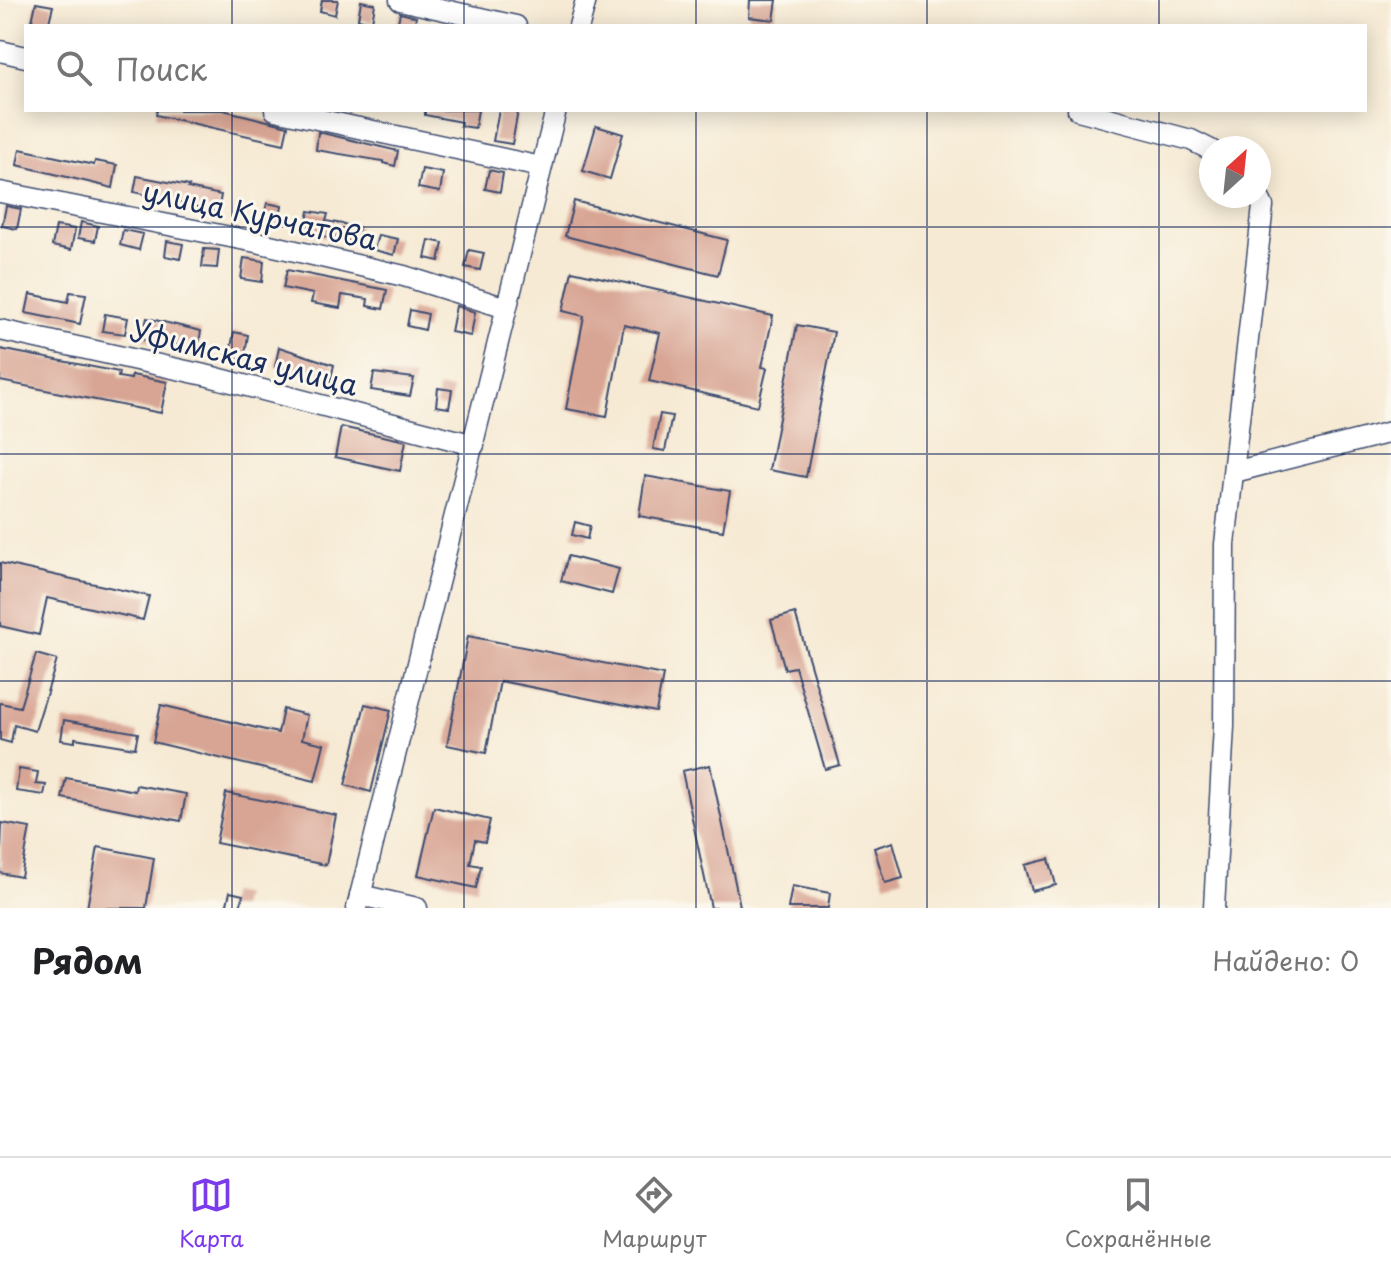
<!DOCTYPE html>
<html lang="ru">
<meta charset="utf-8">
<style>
:root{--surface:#fff;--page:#f6f6f6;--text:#202124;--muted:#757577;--line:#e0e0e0;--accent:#7c3aed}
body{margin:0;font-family:"Playpen Sans",sans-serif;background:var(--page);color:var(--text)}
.compass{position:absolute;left:1199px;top:136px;width:72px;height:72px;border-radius:50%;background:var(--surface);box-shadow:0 4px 20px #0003;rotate:27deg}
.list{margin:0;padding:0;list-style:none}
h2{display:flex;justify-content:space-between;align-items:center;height:104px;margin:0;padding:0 32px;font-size:34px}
h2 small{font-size:26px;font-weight:400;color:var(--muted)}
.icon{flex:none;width:44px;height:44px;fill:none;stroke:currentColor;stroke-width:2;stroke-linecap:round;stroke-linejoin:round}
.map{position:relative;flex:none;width:1391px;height:908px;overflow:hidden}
.search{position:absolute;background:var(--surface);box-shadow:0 4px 20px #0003;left:24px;right:24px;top:24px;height:88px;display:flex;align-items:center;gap:20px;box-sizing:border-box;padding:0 28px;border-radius:0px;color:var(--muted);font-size:30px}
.sheet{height:248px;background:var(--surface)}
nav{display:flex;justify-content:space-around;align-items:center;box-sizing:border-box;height:112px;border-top:2px solid var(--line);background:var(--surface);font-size:22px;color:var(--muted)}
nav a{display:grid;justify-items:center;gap:4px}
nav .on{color:var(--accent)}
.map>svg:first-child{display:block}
.building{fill:#d8a594}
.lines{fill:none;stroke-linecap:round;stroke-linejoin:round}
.minor-casing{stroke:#3c4b70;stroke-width:23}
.minor{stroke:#fff;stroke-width:20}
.grid{fill:none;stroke:#1b2f5e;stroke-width:2;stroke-opacity:0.55}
.labels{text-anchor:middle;stroke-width:6;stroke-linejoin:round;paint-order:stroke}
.street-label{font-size:28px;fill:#1b2f5e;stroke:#fbf7ec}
</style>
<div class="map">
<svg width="1391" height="908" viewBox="0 0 1391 908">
<rect width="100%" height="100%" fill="#fbf7ec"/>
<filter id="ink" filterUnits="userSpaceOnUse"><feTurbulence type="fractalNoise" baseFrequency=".0125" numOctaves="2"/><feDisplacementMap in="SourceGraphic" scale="16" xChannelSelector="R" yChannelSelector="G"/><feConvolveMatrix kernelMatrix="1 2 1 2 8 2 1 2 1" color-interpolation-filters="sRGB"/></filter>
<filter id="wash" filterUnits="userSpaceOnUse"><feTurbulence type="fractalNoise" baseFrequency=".006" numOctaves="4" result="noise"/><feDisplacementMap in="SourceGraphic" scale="32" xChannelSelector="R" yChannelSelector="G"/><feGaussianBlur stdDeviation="1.8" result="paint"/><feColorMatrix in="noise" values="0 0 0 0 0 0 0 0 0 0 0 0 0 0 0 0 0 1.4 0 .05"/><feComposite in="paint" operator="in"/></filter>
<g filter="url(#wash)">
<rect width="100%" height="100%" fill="#f6ead4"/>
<g id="blocks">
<g class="building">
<polygon points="322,0 338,0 335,15 320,11"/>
<polygon points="750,0 777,0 774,20 749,17"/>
<polygon points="361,1 375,4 372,22 358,19"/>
<polygon points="36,3 53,6 48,26 31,26"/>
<polygon points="400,13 416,17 414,26 397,26"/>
<polygon points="157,110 223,110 288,126 284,144 156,115"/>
<polygon points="425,110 478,110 475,128 460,126 461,122 425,115"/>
<polygon points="499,110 518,111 512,144 493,141"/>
<polygon points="596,126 623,134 610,179 583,171"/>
<polygon points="318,132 398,151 395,166 383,163 383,161 316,150"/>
<polygon points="20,149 94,165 95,161 117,165 113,188 17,165"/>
<polygon points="422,169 443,173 440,192 418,188"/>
<polygon points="489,170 503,173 500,192 485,189"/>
<polygon points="137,176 189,186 188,188 221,195 218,212 134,192"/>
<polygon points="574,201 727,240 718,275 565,236"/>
<polygon points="267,203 282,206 278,224 263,221"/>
<polygon points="6,206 21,209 17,229 2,226"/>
<polygon points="309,211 328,214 326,221 359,227 355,243 305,233"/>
<polygon points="81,222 98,226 95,241 78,238"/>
<polygon points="56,226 75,229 71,250 52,246"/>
<polygon points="123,230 143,234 139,250 120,245"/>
<polygon points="378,235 398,239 394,255 374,250"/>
<polygon points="429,240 443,243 439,261 425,258"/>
<polygon points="167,241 183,244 180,259 165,256"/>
<polygon points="204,249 219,250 217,268 202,267"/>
<polygon points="469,250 484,253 480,270 465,267"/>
<polygon points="244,258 264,261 262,282 241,279"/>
<polygon points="287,270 387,290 383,309 367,306 368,299 342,295 340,308 311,303 313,294 283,288"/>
<polygon points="572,271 773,316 762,367 767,368 758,406 649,381 660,333 624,325 607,416 566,409 584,316 563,311"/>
<polygon points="70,292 86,294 80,324 26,313 30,294 68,302"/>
<polygon points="456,306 475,312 471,336 451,332"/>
<polygon points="410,310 428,314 425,330 407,326"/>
<polygon points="105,314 128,318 125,334 102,331"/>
<polygon points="147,318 201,331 198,349 168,343 167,346 142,339"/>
<polygon points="797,325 834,332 806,477 769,470"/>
<polygon points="234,332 248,335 244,360 229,358"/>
<polygon points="279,347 334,365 330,382 275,367"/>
<polygon points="0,349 119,372 118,377 131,379 132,375 167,382 161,413 0,381"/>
<polygon points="374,373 414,378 410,396 371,390"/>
<polygon points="438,388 452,390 449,408 436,406"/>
<polygon points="660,414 672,416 665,451 653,449"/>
<polygon points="341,427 406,441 400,471 335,457"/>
<polygon points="645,476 730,491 723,531 639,516"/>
<polygon points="575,522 590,526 587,539 572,535"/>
<polygon points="568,556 619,569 612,594 561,581"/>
<polygon points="0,563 149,596 143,620 47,598 39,635 0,626"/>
<polygon points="795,613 840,765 825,769 795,667 785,669 771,620"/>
<polygon points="468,636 663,675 656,712 500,681 486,753 447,745"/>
<polygon points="36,654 57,660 35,731 14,725 11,743 0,740 0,703 20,707"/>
<polygon points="365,704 391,710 371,792 345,785"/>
<polygon points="161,705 278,733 283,709 307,715 302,739 324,744 315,781 153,742"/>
<polygon points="64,720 138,733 135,748 75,738 75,742 61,740"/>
<polygon points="710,765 740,906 732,908 711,908 682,771"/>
<polygon points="19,769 38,772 36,784 46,785 44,795 16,791"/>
<polygon points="66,778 135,791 136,785 186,794 181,821 62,798"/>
<polygon points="226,793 336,815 326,865 216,843"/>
<polygon points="434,807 490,820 485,842 475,840 470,864 481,866 476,888 418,875"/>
<polygon points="2,823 30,828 21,877 0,873"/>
<polygon points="893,842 903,878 885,883 874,848"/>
<polygon points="98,847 154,858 146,908 87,908"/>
<polygon points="1049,859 1056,885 1032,891 1025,865"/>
<polygon points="792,886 830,893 828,908 788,908"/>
<polygon points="230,892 243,895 240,908 226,908"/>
</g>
</g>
</g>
<g filter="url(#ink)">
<use href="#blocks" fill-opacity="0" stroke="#3c4b70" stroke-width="2"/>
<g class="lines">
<g class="minor-casing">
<g id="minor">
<polyline points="400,0 516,26"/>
<polyline points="579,26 586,0"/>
<polyline points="0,51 26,57"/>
<polyline points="275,110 541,167"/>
<polyline points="1078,110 1191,140 1211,150"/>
<polyline points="0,192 261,243 404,276 506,308"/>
<polyline points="0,330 209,376 474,445"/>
<polyline points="1234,472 1391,432"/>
<polyline points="360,895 417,908"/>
<polyline points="357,908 556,110"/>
<polyline points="1214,908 1224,726 1225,544 1263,206 1258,196"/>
</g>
</g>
<use href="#minor" class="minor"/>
</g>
</g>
<path class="grid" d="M 232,0 L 232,26M 464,0 L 464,26M 696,0 L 696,26M 927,0 L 927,26M 1159,0 L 1159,26M 232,110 L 232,908M 464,110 L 464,908M 696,110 L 696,908M 927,110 L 927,908M 1159,110 L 1159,908M 0,227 L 1391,227M 0,454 L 1391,454M 0,681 L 1391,681"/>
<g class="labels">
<g class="street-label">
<text transform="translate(260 216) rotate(12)" y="10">улица Курчатова</text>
<text transform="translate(244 358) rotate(14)" y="10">Уфимская улица</text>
</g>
</g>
</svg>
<svg class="compass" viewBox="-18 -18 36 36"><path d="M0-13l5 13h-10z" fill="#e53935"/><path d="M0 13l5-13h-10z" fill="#757577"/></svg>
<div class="search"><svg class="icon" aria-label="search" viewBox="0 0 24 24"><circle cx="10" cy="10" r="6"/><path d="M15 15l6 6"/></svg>Поиск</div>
</div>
<section class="sheet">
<h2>Рядом<small>Найдено: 0</small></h2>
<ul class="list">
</ul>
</section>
<nav>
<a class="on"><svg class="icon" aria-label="map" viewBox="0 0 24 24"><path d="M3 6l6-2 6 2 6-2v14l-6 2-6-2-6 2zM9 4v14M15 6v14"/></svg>Карта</a>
<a><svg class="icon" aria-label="directions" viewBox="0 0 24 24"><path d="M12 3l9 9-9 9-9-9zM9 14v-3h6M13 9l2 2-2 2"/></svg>Маршрут</a>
<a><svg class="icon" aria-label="saved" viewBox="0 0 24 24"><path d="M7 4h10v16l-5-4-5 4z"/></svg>Сохранённые</a>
</nav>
